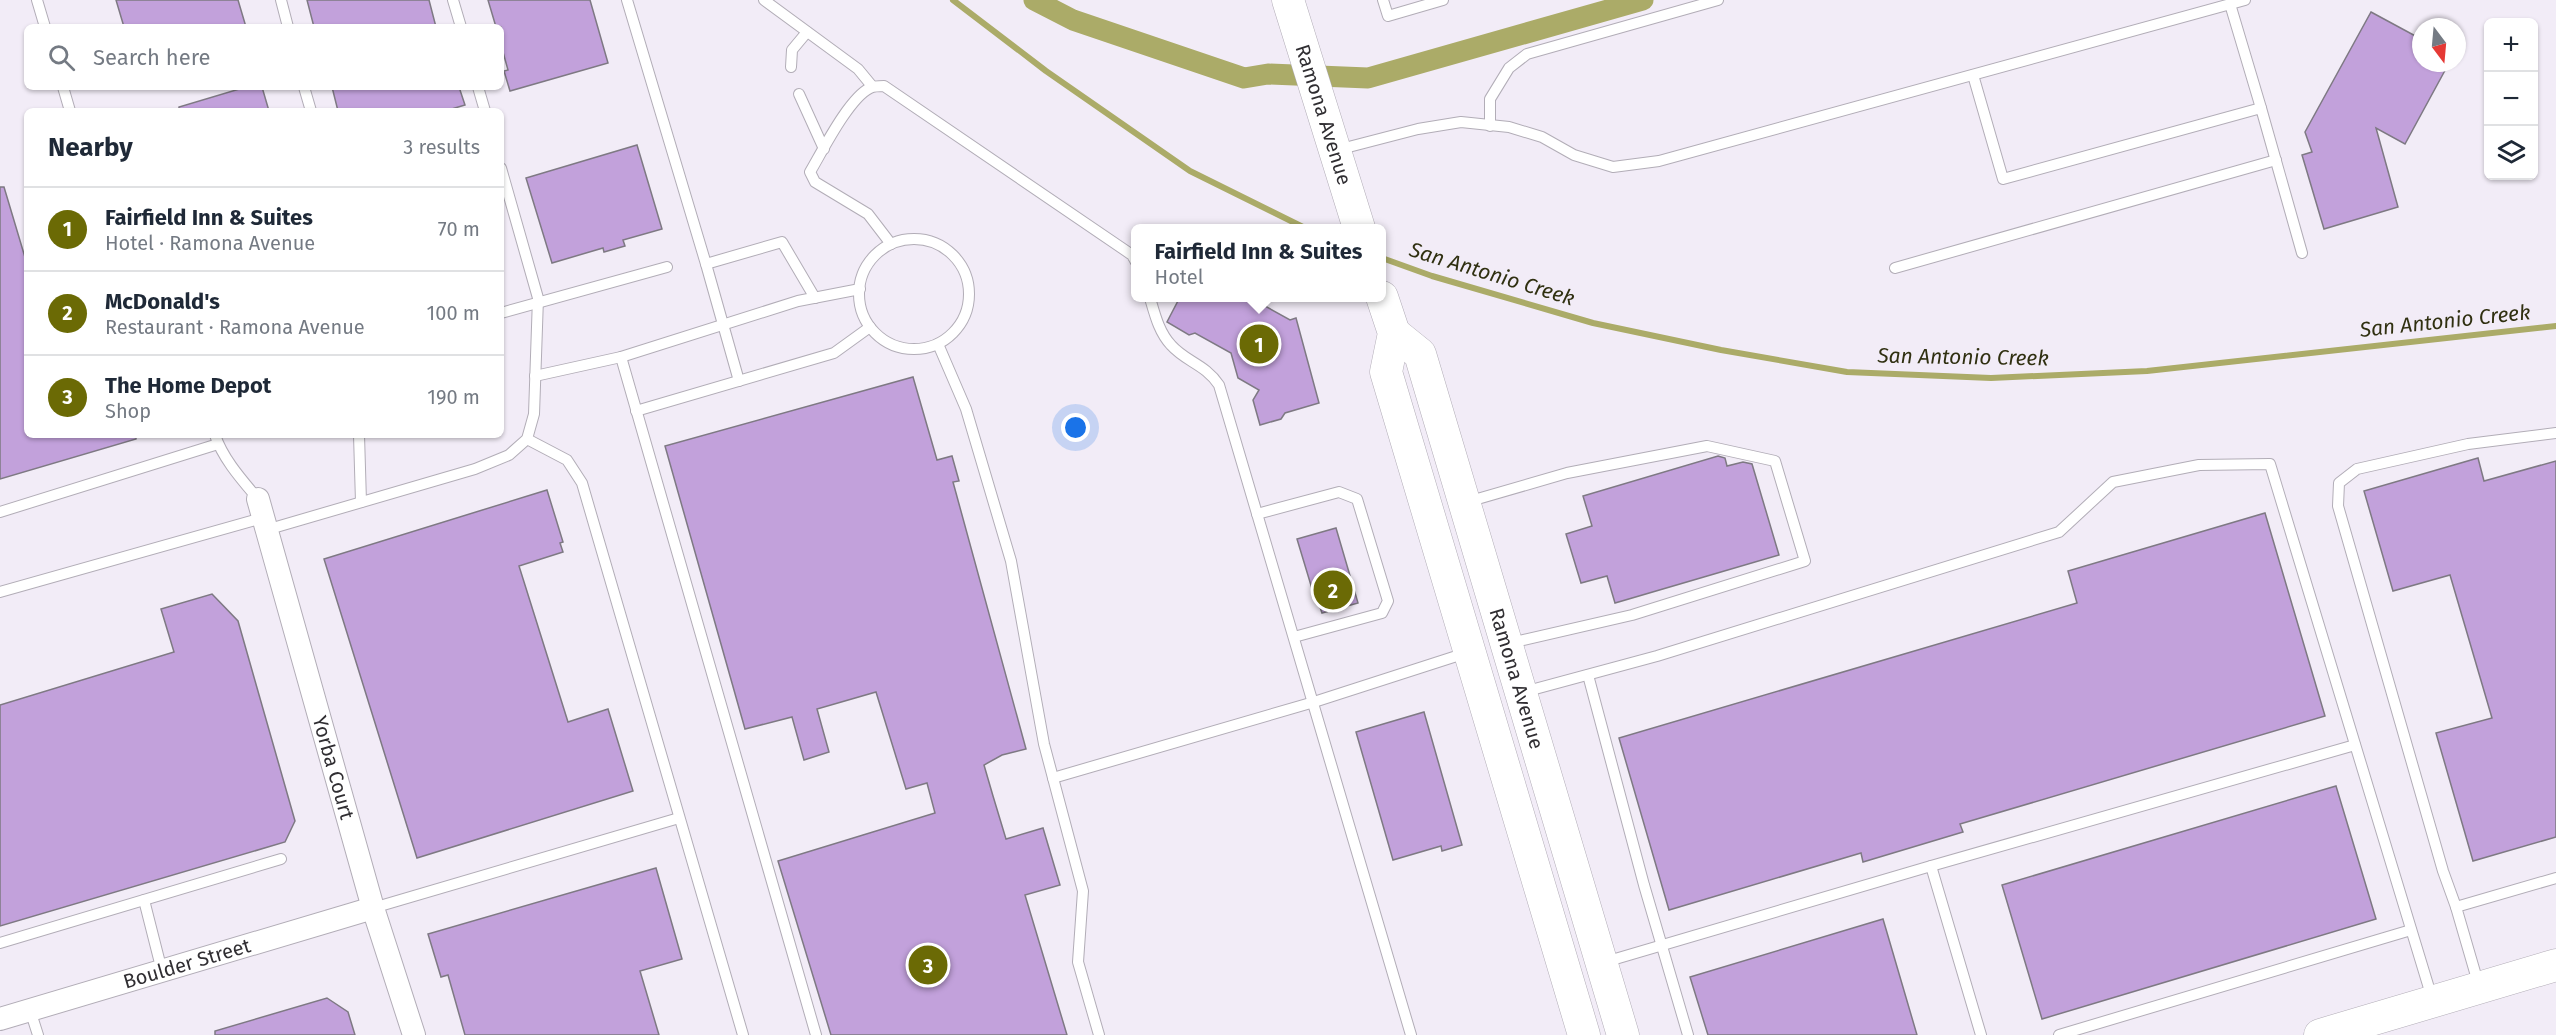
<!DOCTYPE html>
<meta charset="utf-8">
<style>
:root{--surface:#fff;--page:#f2f2f3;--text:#1f2937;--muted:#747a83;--line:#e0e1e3;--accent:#6b6a05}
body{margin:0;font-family:"Fira Sans",sans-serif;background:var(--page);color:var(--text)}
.controls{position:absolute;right:18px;top:18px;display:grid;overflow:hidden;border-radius:9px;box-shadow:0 2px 4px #0004}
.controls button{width:54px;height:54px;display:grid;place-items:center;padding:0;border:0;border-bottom:2px solid var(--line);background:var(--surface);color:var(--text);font:30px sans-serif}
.compass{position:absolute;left:2412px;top:18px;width:54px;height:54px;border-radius:50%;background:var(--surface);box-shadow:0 2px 4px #0004;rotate:164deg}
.you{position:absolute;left:1076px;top:428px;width:21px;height:21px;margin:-15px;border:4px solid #fff;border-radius:50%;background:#1a73e8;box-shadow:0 0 0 9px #1a73e833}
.badge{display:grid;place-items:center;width:39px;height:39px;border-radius:50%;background:var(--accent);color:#fff;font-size:20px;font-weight:700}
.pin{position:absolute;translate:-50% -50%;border:3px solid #fff;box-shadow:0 2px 6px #0006}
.popup{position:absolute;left:1131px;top:224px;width:255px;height:78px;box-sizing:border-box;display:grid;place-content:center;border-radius:9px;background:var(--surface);filter:drop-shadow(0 2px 4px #0005);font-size:20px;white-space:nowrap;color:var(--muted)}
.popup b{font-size:22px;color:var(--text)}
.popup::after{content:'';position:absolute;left:50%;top:100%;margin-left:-12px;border:12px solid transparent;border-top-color:var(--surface)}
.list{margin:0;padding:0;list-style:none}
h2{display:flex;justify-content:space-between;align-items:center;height:78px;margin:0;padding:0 24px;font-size:26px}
h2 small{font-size:20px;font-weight:400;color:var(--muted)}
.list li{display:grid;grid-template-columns:39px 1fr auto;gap:18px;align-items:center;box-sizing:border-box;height:84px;padding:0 24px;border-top:2px solid var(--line)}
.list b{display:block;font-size:22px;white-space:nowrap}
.list p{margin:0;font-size:20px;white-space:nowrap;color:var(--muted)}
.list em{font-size:20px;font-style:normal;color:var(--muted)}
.icon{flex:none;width:33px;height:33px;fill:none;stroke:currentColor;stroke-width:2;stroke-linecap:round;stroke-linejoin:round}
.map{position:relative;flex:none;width:2556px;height:1035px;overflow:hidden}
.search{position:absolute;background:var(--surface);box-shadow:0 2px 4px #0004;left:24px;top:24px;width:480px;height:66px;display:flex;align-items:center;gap:15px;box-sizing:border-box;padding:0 21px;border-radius:9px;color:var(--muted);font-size:22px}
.panel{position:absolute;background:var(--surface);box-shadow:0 2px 4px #0004;left:24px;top:108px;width:480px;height:330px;border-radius:9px}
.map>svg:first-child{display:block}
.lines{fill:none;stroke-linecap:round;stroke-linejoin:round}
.stream{stroke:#abab68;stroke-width:6}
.canal{stroke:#abab68;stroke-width:21}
.building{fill:#c2a1db;stroke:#7e7983;stroke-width:1.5}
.lane-casing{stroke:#b2adb7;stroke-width:12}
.street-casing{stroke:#b2adb7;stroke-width:24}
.secondary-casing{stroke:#b2adb7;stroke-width:33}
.lane{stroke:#fff;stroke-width:10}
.street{stroke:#fff;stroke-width:22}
.secondary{stroke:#fff;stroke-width:32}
.labels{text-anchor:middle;stroke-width:4.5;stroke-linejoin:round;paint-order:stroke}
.street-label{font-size:20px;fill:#302e32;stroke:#f2ecf7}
.water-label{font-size:21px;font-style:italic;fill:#303011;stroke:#f2ecf7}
</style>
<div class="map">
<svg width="2556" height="1035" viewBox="0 0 2556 1035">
<rect width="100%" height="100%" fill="#f2ecf7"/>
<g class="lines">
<g class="stream">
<polyline points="953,0 1046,71 1190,171 1305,228"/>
<polyline points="1382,258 1432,276 1593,323 1721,350 1847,372 1991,378 2147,371 2556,326"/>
</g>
<polyline class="canal" points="1034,0 1073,20 1244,78 1268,74 1368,78 1643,0"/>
</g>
<g class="building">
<polygon points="116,0 238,0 246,27 124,27"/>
<polygon points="307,0 429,0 436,27 314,27"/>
<polygon points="488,0 590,0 608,63 510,91 504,71 508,70 501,45 501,27 496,27"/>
<polygon points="2371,12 2421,39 2421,63 2449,63 2405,144 2376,128 2398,207 2324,229 2302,155 2312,152 2305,132"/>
<polygon points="246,87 262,87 269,111 179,111 179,107"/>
<polygon points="332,87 459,87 465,105 445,111 338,111"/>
<polygon points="637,145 662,229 623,240 625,246 604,252 603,248 552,263 526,178"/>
<polygon points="0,187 4,187 27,264 27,435 136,435 136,439 0,479"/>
<polygon points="1180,297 1249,297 1290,320 1296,318 1319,403 1285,413 1281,419 1260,425 1253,400 1259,390 1238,378 1231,353 1195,333 1189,335 1167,322"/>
<polygon points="913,377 937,460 952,456 959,481 953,482 1026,749 1002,755 984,765 993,796 1006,839 1043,828 1060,885 1025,895 1067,1035 831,1035 778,861 935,813 927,783 906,789 876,692 817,709 829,752 804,760 792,717 745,729 665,446"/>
<polygon points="1718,456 1725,458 1727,466 1743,462 1752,464 1779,555 1615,603 1607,576 1581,583 1566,534 1592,526 1583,496"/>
<polygon points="2478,458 2484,481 2556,461 2556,837 2473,861 2436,733 2492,718 2450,575 2393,591 2364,491"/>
<polygon points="547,490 563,542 560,543 563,552 519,566 568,722 608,709 633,791 417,858 324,559"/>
<polygon points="2265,513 2325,716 1960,824 1963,832 1863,862 1861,853 1669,910 1619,738 2077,603 2068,571"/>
<polygon points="1336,528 1358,603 1322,613 1315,592 1313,592 1297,539"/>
<polygon points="212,594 238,621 295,821 285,842 0,926 0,705 174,652 161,609"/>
<polygon points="1424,712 1462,845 1442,851 1441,846 1393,860 1356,732"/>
<polygon points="2336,786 2376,919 2042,1019 2002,885"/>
<polygon points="656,868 682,959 640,971 659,1035 465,1035 448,975 441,977 428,934"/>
<polygon points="1883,919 1917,1035 1708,1035 1690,977"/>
<polygon points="327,998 348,1012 355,1035 215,1035 215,1031"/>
</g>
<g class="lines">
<g class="lane-casing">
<g id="lane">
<polyline points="37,0 45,27"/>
<polyline points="281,0 288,27"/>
<polyline points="453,0 461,27"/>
<polyline points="627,0 706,264"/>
<polyline points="764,0 858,69 872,86"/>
<polyline points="1383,0 1388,16 1443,0"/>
<polyline points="2230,4 2261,108"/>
<polyline points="791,67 792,50 807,32"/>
<polyline points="1973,75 2003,179 2261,108 2302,253"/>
<polyline points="63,87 70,111"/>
<polyline points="304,87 311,111"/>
<polyline points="478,87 485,111"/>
<polyline points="799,94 824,149"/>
<polyline points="1490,126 1490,99 1509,68 1527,54 1718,0"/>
<polyline points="1337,150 1418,129 1461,122 1509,127 1542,137 1574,155 1613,167 1659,161 2245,0"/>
<circle cx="914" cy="294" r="55"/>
<path d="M 891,244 L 868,214 L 815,182 L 810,172 C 823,150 849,98 870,88 C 874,86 879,86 884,86 L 1132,255 L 1136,262"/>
<polyline points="1895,268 2276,160"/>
<path d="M 1150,298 C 1155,315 1159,332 1171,345 C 1186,362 1205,364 1219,385 L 1411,1035"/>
<polyline points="501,313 667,267"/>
<polyline points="938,344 966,409 1011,561 1044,744 1083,891 1078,962 1099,1035"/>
<polyline points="621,357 816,1035"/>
<polyline points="535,376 621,357 798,301 860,289"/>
<polyline points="739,381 706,264 782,242 815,298"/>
<polyline points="636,411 834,353 870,327"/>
<path d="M 215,435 C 223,459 242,480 258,499"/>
<polyline points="359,435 361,502"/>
<polyline points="527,439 567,460 582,483 743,1035"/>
<polyline points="1467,502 1567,473 1707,446 1775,461 1805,561 1632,615 1510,643"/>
<polyline points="0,512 218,444"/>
<polyline points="1257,514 1339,492 1357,499 1388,601 1382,613 1294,637"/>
<polyline points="266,530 475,469 509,455 527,439 534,414 538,298 501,168"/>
<polyline points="0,592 262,518"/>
<polyline points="1588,675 1644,885 1688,1035"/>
<polyline points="1524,692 1657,656 2059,532 2113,482 2199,465 2270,464 2432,998"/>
<polyline points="1053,778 1314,702 1466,653"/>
<polyline points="1931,866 2355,745"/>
<polyline points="144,900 162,971"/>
<polyline points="2456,907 2443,871 2338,506 2339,483 2357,469 2468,444 2556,433"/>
<polyline points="373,908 679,818"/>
<polyline points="0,943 281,859"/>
<polyline points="1605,962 1931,866 1981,1035"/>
<polyline points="2479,986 2456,907 2556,878"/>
<polyline points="30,1010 38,1035"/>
<polyline points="2059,1035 2411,930"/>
</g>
</g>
<g class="street-casing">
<g id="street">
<path id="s1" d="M 258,499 L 373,908 L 414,1035"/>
<path id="s2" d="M 0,1019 L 373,908"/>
</g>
</g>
<g class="secondary-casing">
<g id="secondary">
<path id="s3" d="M 1288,0 L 1359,228"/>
<polyline points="1382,297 1394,333 1386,372 1584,1035"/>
<path id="s4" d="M 1394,333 L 1420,354 L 1623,1035"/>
<polyline points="2320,1035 2556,965"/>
</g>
</g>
<use href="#lane" class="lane"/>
<use href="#street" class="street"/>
<use href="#secondary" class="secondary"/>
</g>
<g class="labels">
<g class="street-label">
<text dy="7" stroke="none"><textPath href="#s3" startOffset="120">Ramona Avenue</textPath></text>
<text dy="7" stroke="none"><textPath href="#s4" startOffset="372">Ramona Avenue</textPath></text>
<text dy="7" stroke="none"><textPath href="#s1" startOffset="279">Yorba Court</textPath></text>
<text dy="7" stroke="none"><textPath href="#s2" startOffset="195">Boulder Street</textPath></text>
</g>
<g class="water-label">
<text transform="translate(1492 274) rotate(17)" y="7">San Antonio Creek</text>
<text transform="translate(2445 321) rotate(-6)" y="7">San Antonio Creek</text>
<text transform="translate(1963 357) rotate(1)" y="7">San Antonio Creek</text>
</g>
</g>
</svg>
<div class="controls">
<button>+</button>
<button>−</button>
<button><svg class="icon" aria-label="layers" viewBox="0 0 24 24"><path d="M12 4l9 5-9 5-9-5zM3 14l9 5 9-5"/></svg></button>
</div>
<svg class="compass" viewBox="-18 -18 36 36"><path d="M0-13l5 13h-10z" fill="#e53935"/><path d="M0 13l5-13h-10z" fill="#747a83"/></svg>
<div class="you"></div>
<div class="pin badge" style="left:1259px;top:344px">1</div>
<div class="popup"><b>Fairfield Inn &amp; Suites</b>Hotel</div>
<div class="pin badge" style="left:1333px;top:590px">2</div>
<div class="pin badge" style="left:928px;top:965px">3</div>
<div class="search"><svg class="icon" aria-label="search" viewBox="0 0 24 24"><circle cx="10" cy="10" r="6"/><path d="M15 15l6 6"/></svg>Search here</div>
<section class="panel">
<h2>Nearby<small>3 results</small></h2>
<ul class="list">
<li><span class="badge">1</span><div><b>Fairfield Inn &amp; Suites</b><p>Hotel · Ramona Avenue</p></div><em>70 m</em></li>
<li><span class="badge">2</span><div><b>McDonald's</b><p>Restaurant · Ramona Avenue</p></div><em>100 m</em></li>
<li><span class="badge">3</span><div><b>The Home Depot</b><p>Shop</p></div><em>190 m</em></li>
</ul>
</section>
</div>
